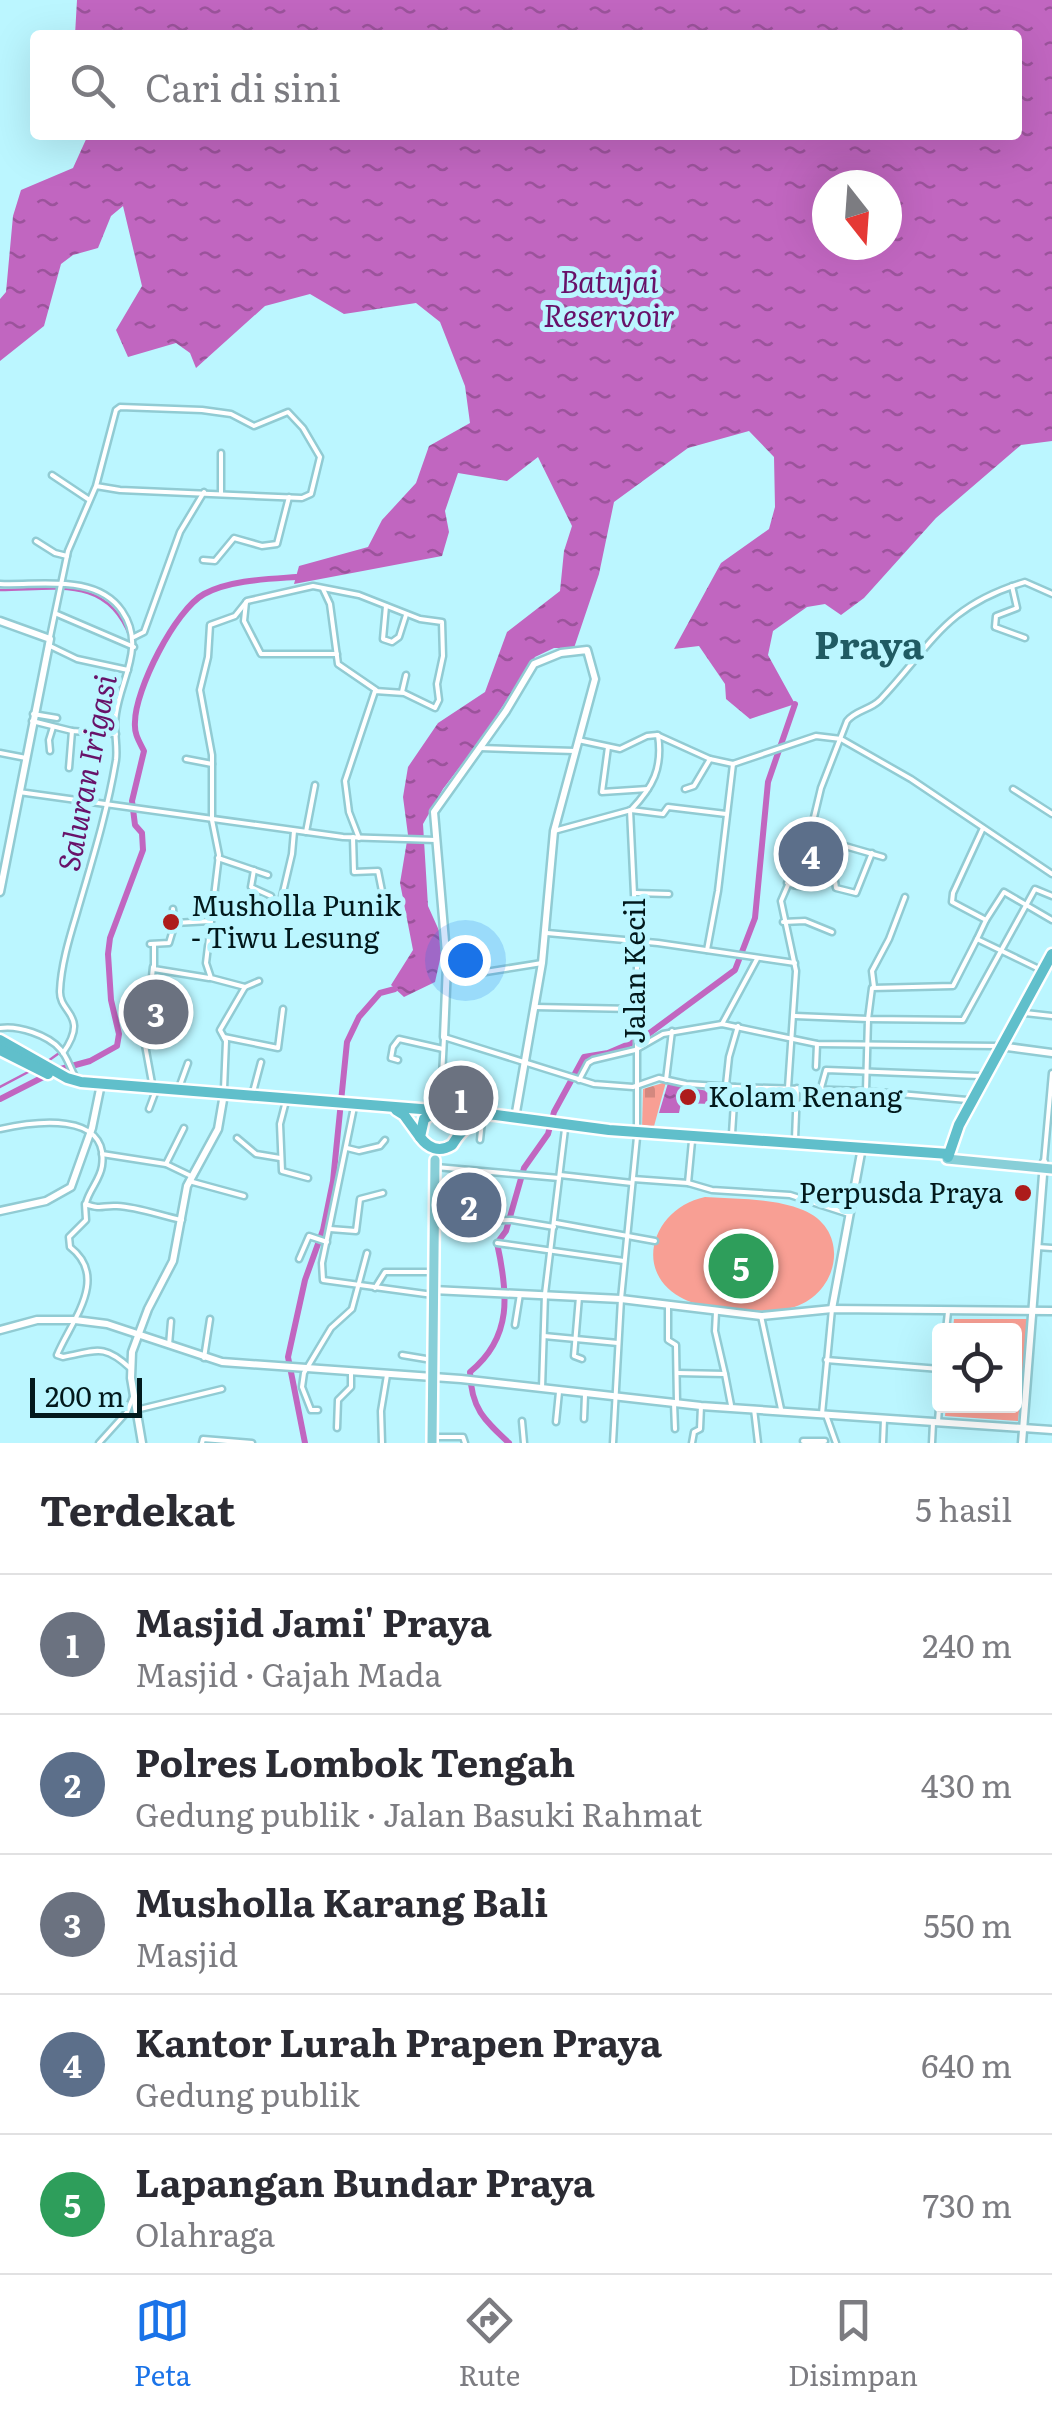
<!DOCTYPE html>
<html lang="id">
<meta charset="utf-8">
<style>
:root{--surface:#fff;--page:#f2f2f3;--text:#2b2b33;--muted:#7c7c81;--line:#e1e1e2;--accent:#1a73e8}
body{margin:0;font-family:Literata,serif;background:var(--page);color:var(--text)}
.controls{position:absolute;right:30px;bottom:30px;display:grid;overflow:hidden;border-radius:10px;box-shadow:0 10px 40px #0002}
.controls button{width:90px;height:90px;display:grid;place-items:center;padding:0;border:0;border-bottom:2px solid var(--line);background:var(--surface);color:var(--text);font:50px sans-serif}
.compass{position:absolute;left:812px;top:170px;width:90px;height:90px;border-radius:50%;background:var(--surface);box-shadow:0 10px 40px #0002;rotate:163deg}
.scale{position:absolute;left:30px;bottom:25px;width:112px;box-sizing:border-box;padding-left:10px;border:5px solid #02191c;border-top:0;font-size:28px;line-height:35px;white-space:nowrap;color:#02191c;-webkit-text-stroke:8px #bbf6ff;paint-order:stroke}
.you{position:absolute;left:465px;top:960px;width:35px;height:35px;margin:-25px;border:8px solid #fff;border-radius:50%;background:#1a73e8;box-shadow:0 0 0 15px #1a73e833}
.badge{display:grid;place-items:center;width:65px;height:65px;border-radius:50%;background:var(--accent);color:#fff;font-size:32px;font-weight:700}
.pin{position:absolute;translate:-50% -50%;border:5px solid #fff;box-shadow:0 2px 10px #0006}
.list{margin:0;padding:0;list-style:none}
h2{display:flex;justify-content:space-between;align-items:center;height:130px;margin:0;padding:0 40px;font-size:42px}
h2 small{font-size:32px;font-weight:400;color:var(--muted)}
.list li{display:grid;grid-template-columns:65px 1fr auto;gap:30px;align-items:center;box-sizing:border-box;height:140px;padding:0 40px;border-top:2px solid var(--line)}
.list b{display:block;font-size:38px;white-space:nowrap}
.list p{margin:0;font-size:32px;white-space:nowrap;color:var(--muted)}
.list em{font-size:32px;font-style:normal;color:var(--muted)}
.icon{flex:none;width:55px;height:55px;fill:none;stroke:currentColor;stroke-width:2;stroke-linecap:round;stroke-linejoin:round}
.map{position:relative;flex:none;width:1052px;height:1443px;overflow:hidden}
.search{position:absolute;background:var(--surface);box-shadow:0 10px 40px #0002;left:30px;right:30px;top:30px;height:110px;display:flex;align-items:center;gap:25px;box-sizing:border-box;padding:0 35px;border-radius:10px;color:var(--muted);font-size:38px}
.sheet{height:830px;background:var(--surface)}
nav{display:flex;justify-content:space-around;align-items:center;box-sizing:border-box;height:140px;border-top:2px solid var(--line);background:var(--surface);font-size:28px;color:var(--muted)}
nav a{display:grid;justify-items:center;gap:5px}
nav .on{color:var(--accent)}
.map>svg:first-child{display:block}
.grass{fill:#f89f94}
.cemetery{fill:url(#cemetery-stones)}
.water{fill:url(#water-ripples);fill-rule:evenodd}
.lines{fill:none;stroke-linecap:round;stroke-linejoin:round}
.stream{stroke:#c166c0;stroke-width:2.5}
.river{stroke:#c166c0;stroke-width:6}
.minor-casing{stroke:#91cbd3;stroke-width:9}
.tertiary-casing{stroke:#91cbd3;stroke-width:11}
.secondary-casing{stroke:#91cbd3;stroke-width:11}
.primary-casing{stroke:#fff;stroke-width:14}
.trunk-casing{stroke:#fff;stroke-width:15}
.minor{stroke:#fff;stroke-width:4}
.tertiary{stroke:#fff;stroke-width:6}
.secondary{stroke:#fff;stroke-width:6}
.primary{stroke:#88cfd8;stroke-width:9}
.trunk{stroke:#60bfcb;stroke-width:10}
.poi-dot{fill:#ad1c1b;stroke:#bbf6ff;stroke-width:4}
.labels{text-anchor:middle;stroke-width:10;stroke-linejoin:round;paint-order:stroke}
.poi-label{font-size:28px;fill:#02191c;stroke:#bbf6ff;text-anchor:start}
.street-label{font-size:28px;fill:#02191c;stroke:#bbf6ff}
.water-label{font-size:30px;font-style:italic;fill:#681269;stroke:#bbf6ff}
.district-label{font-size:38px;font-weight:bold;fill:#205b63;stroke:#bbf6ff}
</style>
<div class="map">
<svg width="1052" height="1443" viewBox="0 0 1052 1443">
<defs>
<pattern id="cemetery-stones" width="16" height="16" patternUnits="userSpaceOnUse" patternTransform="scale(2.5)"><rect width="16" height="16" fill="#f89f94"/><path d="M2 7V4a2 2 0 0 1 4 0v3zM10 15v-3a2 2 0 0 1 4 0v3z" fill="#d3887f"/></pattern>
<pattern id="water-ripples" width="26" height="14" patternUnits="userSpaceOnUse" patternTransform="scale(2.5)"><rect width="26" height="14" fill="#c166c0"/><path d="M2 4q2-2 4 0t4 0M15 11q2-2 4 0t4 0" fill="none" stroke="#9b539b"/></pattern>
</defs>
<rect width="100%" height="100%" fill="#bbf6ff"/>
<g class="grass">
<path d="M 705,1197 C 737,1199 774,1198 803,1210 C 854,1231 838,1300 786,1309 C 760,1313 703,1311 680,1297 C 631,1269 655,1207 705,1197 Z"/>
<polygon points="954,1319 1028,1319 1018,1421 945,1416 946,1406 1014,1406 1014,1330 953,1330"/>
</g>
<polygon class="cemetery" points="666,1082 653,1130 642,1129 643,1089"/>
<g class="water">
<path d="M 77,0 L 1052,0 L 1052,441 L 1021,445 L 936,518 L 864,598 L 841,615 L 825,604 L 807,607 L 773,631 L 768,655 L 795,704 L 750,719 L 726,699 L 725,684 L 699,646 L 674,649 L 721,563 L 769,529 L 775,507 L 774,457 L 749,431 L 688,448 L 614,502 L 599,574 L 574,648 L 554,648 L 535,657 L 481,739 L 443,789 L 423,824 L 428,906 L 441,935 L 441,955 L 435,982 L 404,997 L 391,985 L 413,950 L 400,883 L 408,835 L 403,797 L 408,767 L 438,723 L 485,692 L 507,632 L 560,591 L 564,551 L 572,526 L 538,457 L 507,481 L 458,473 L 445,511 L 449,532 L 442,556 L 294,584 L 299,566 L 368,547 L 382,520 L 416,483 L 429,446 L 470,423 L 465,386 L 440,322 L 416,303 L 344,314 L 310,294 L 265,306 L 196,368 L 190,353 L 176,343 L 128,357 L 116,330 L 142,286 L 123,206 L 111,216 L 98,248 L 73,255 L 61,264 L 44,326 L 0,361 L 0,299 L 6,292 L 13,216 L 21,190 L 73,168 L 88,135 L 1017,135 L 1017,35 L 75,35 ZM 827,185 L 887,185 L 887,245 L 827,245 Z"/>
<polygon points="668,1083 712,1092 711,1104 681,1103 679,1113 659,1113"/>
</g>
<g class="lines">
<g class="stream">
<path d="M 0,590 C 55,590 107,575 130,637"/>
<polyline points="113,728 114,712"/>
<polyline points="48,1061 62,1051"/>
<polyline points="0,1087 32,1070"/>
</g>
<g class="river">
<path d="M 0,1099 L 57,1070 L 90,1061 L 117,1046 L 119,1034 L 111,1000 L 108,954 L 110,938 L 143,850 L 142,833 L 135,825 L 132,801 L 144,751 C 139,741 134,734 135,722 C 135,690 175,610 204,594 C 230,580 268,579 296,577"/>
<polyline points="305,1443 288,1357 305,1280 323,1230 333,1181 347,1042 359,1017 380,993 395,989"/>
<path d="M 509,1443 C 484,1420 471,1408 470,1372 C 513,1337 508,1293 497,1243 L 506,1231 L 524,1168 L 548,1134 L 554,1112 L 584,1057 L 608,1053 L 643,1038 L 735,970 L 755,918 L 768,782 L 795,704"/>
</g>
<g class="minor-casing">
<g id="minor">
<polyline points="52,475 88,499"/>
<polyline points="221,493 221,453"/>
<polyline points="36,541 55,553 67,556"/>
<polyline points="203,560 215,561 234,538 262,546 277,544 289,497"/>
<path d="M 0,584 C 39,586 96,573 122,611 C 146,646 121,678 116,714 C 113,730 118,745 116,760 C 107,814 91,864 76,916 C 69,939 61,966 60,991 C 59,1014 90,1014 63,1053"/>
<polyline points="1012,586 1017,608 996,616 995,627 1025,638"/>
<polyline points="323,589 330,604 338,664 376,690"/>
<polyline points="246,602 244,621 261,654 337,654"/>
<polyline points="386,606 383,639 392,642 399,637 406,615"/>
<polyline points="57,614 134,647"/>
<polyline points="50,637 68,551 96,486 120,490 302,498 311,494 320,457 303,428 288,412 254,426 231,414 202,410 120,407 116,410 96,486"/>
<polyline points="134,637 144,632 180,532 204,492"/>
<polyline points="48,645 77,659 128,670"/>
<polyline points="402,692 406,675"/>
<polyline points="33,714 57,718"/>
<polyline points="32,721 72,731 116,734"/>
<polyline points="578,740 620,749 647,736 657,735 710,759 733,764 816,736 841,739 911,779 1052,874"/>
<polyline points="608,747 602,792 648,789"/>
<polyline points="480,748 575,751"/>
<polyline points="50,751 49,740 53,727"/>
<polyline points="0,753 26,758"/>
<polyline points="186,759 212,764"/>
<polyline points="69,768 72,731"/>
<polyline points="685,789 694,786 710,759"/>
<polyline points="1013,789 1052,814"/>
<polyline points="19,792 343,837 436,840"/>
<path d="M 631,810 C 653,787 663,768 658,735"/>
<polyline points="983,828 953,893 952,902 986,920 977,939 1039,969"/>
<polyline points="554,831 631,810 663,814 668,807 726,814"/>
<polyline points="306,832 315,785"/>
<polyline points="353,837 354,872 378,871 386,911"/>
<polyline points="807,840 828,859"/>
<polyline points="218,858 268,875"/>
<polyline points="254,870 251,887 271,896"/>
<polyline points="822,872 835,881 836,888 856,893 872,853"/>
<path d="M 787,883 C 819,896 822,863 838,844 L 883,857"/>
<polyline points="635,893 669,894"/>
<polyline points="280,905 292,854 294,831"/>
<polyline points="173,909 174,924"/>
<polyline points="986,920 1004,892 1052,920"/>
<polyline points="783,922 805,921 832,932"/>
<polyline points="547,933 658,943 795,963"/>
<polyline points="977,939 953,986 872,988 868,1019 963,1020 1035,889 1052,896"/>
<polyline points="150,944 169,943 175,923 210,921"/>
<polyline points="154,945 154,969 209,978"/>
<polyline points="707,950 718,891 733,764"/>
<polyline points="448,978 542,963"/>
<polyline points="245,987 211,978 206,963 219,855 212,820 212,755 200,690 208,657 210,625 235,616 247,601 313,586 359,595 420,619 442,622 443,656 437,684 439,700 435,708 404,693 375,691 345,781 349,812 359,838"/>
<polyline points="874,987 872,971 889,939 905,897"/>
<polyline points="534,1007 635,1009"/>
<polyline points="1025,1013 1052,1016"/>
<polyline points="795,1016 868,1019 866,1091"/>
<polyline points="722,1024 757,959"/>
<path d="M 0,1028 C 18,1025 48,1035 60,1049 C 68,1057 70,1069 76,1078"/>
<polyline points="224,1037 278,1048 283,1009"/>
<polyline points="398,1060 391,1058 393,1047 399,1039 443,1049"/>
<polyline points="816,1067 817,1044"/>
<polyline points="442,1077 444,1037 594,1084 633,1087 659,1078 686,1084 735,1087"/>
<polyline points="579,1080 588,1063 593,1060 635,1050 663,1034 722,1024 817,1044 998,1046"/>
<polyline points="666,1080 672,1031"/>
<polyline points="152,1083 145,1045 153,967"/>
<polyline points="180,1085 188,1063"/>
<polyline points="726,1085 729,1057 738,1026"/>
<path d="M 788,1088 L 796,971 L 781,901 L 810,834 L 821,788 L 847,721 C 856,710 870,710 880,700 C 932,645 944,606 1025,582 L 1052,594"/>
<polyline points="821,1088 826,1070 980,1076"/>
<polyline points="224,1089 226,1041 220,1030 245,987 259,981"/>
<polyline points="253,1092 261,1062"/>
<polyline points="286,1101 280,1124 282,1171 308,1178"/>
<polyline points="354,1107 322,1263 323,1280 433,1295"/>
<polyline points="149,1109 155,1093"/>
<path d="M 0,1129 C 32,1122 110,1110 102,1166 C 100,1180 89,1190 86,1203"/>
<polyline points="732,1134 735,1087 866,1091 967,1100"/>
<polyline points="237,1138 256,1154 280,1158"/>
<polyline points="795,1139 797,1088"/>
<polyline points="480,1140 482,1121"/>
<polyline points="347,1148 359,1151 380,1146 385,1140"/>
<polyline points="102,1154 166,1164 191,1176"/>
<polyline points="1044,1162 1052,1073"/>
<polyline points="166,1164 184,1128"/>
<polyline points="436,1167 559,1178"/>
<polyline points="560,1175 632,1183"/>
<polyline points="633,1179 688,1183 712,1190 790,1195 849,1214"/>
<polyline points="189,1181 244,1196"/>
<polyline points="688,1183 692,1141"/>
<polyline points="438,1184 475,1185 470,1215 474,1221 512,1220 554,1227"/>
<polyline points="556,1223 655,1241"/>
<polyline points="330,1229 356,1231 360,1199 383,1193"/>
<polyline points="497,1243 624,1261"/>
<polyline points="1037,1247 1052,1248"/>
<polyline points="299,1259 309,1236 327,1242"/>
<polyline points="375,1288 385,1272 434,1272"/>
<polyline points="579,1297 574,1356 582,1359"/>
<polyline points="668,1306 668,1340 676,1345 677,1403"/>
<polyline points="716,1312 715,1331 725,1374"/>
<polyline points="761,1316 781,1409"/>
<polyline points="515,1325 520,1294"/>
<polyline points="946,1330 948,1312"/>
<polyline points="544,1336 618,1343"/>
<polyline points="169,1345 171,1321"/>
<polyline points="402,1355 432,1360"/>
<polyline points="204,1358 210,1319"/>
<polyline points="826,1360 940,1369"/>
<path d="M 130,1368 C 103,1343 96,1351 63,1357 L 57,1355 C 71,1321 110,1278 70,1247 L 69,1237 L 86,1220 L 85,1204 C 103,1210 102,1205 117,1206 C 139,1207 161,1216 182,1220"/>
<polyline points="677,1373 725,1374 731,1405"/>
<polyline points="542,1388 545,1294 565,1129"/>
<polyline points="674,1403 675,1429"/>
<polyline points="754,1409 758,1443"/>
<polyline points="136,1410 222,1389"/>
<polyline points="318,1410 311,1410 302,1387 304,1373 331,1328 352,1309 367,1253"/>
<polyline points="822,1414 832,1309"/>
<polyline points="826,1415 836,1443"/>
<polyline points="584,1419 585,1395"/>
<polyline points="522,1421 524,1443"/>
<polyline points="938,1421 940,1396"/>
<polyline points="556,1422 559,1392"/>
<polyline points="337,1428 338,1400 351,1387 351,1373"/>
<polyline points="432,1437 463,1437 465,1443"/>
<polyline points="803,1441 825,1441"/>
<polyline points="99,1443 127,1412 133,1397"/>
<polyline points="202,1443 203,1439 252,1443"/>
<polyline points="382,1443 381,1411 387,1375"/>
<polyline points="613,1443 621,1299 637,1137 637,957 630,810"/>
<polyline points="692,1443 694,1432 700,1429 701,1406"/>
<polyline points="883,1443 884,1419"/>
<polyline points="932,1443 933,1423"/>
</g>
</g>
<g class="tertiary-casing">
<g id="tertiary">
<polyline points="0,621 50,639 0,892"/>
<polyline points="444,1037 447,965 434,812 506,711 534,664 561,653 587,650 595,679 554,831 542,963 515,1118"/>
<polyline points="1000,1046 1052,1053"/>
<polyline points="0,1211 46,1201 71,1187 92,1128 100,1089"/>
<polyline points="0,1330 37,1320 75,1320 107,1324 222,1362 461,1379 701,1406 1052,1430"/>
<polyline points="142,1443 131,1378 132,1352 148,1309 173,1261 187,1186 218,1129 224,1094"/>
<polyline points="1022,1443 1044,1162"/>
</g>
</g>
<g class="secondary-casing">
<g id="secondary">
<polyline points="433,1290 621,1299 761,1316 832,1309 1052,1311"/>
<polyline points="832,1309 861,1153"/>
</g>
</g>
<g class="primary-casing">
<g id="primary">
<polyline points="947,1159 1052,1169"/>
<polyline points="432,1443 435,1160"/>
</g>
</g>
<g class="trunk-casing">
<g id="trunk">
<polyline points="0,1040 67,1078 81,1082 496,1115 609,1130 949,1154"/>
<polyline points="0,1050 48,1074"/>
<polyline points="396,1110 404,1115 420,1137"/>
<path d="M 436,1111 L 424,1119 L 420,1137 C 428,1148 439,1153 452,1145 L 458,1136 L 456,1121 L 446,1112"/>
<polyline points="458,1136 476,1117 484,1116"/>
<polyline points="948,1157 959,1125 1052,954"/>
</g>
</g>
<use href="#minor" class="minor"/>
<use href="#tertiary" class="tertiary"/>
<use href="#secondary" class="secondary"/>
<use href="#primary" class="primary"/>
<use href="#trunk" class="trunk"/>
</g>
<g class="poi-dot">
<circle cx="171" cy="922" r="10"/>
<circle cx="688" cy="1097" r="10"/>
<circle cx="1023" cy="1193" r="10"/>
</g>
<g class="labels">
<g class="poi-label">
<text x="191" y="916">Musholla Punik<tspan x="191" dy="32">- Tiwu Lesung</tspan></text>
<text x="708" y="1107">Kolam Renang</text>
<text x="1003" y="1203" text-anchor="end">Perpusda Praya</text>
</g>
<g class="street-label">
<text transform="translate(635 971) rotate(-90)" y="10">Jalan Kecil</text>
</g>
<g class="water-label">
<text x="609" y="293">Batujai<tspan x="609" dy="34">Reservoir</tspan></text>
<text transform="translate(88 773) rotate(-79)" y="10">Saluran Irigasi</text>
</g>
<g class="district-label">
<text x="869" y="659">Praya</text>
</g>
</g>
</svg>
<div class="controls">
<button><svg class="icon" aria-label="locate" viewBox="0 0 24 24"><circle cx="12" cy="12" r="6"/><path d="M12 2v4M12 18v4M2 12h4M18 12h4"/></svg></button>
</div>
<svg class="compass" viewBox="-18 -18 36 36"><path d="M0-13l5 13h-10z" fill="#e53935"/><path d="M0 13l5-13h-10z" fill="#7c7c81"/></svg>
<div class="scale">200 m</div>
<div class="you"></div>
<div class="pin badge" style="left:461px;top:1098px;background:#6b7280">1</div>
<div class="pin badge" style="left:469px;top:1205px;background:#5c6f8a">2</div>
<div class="pin badge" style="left:156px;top:1012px;background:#6b7280">3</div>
<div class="pin badge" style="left:811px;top:854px;background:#5c6f8a">4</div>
<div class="pin badge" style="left:741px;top:1266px;background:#2e9e5b">5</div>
<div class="search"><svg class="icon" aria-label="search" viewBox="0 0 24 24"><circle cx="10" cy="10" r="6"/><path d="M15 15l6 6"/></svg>Cari di sini</div>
</div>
<section class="sheet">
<h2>Terdekat<small>5 hasil</small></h2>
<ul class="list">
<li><span class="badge" style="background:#6b7280">1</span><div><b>Masjid Jami' Praya</b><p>Masjid · Gajah Mada</p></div><em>240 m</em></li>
<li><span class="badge" style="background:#5c6f8a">2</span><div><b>Polres Lombok Tengah</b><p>Gedung publik · Jalan Basuki Rahmat</p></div><em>430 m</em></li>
<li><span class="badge" style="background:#6b7280">3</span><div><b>Musholla Karang Bali</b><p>Masjid</p></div><em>550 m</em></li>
<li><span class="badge" style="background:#5c6f8a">4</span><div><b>Kantor Lurah Prapen Praya</b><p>Gedung publik</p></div><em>640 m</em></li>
<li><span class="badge" style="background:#2e9e5b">5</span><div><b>Lapangan Bundar Praya</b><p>Olahraga</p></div><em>730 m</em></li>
</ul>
</section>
<nav>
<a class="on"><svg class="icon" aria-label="map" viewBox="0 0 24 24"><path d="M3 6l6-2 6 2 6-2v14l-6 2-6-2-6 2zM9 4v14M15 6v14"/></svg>Peta</a>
<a><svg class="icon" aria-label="directions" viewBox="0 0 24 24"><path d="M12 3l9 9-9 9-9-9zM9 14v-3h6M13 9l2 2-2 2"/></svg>Rute</a>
<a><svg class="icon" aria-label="saved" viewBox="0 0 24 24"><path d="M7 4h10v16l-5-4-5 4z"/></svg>Disimpan</a>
</nav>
